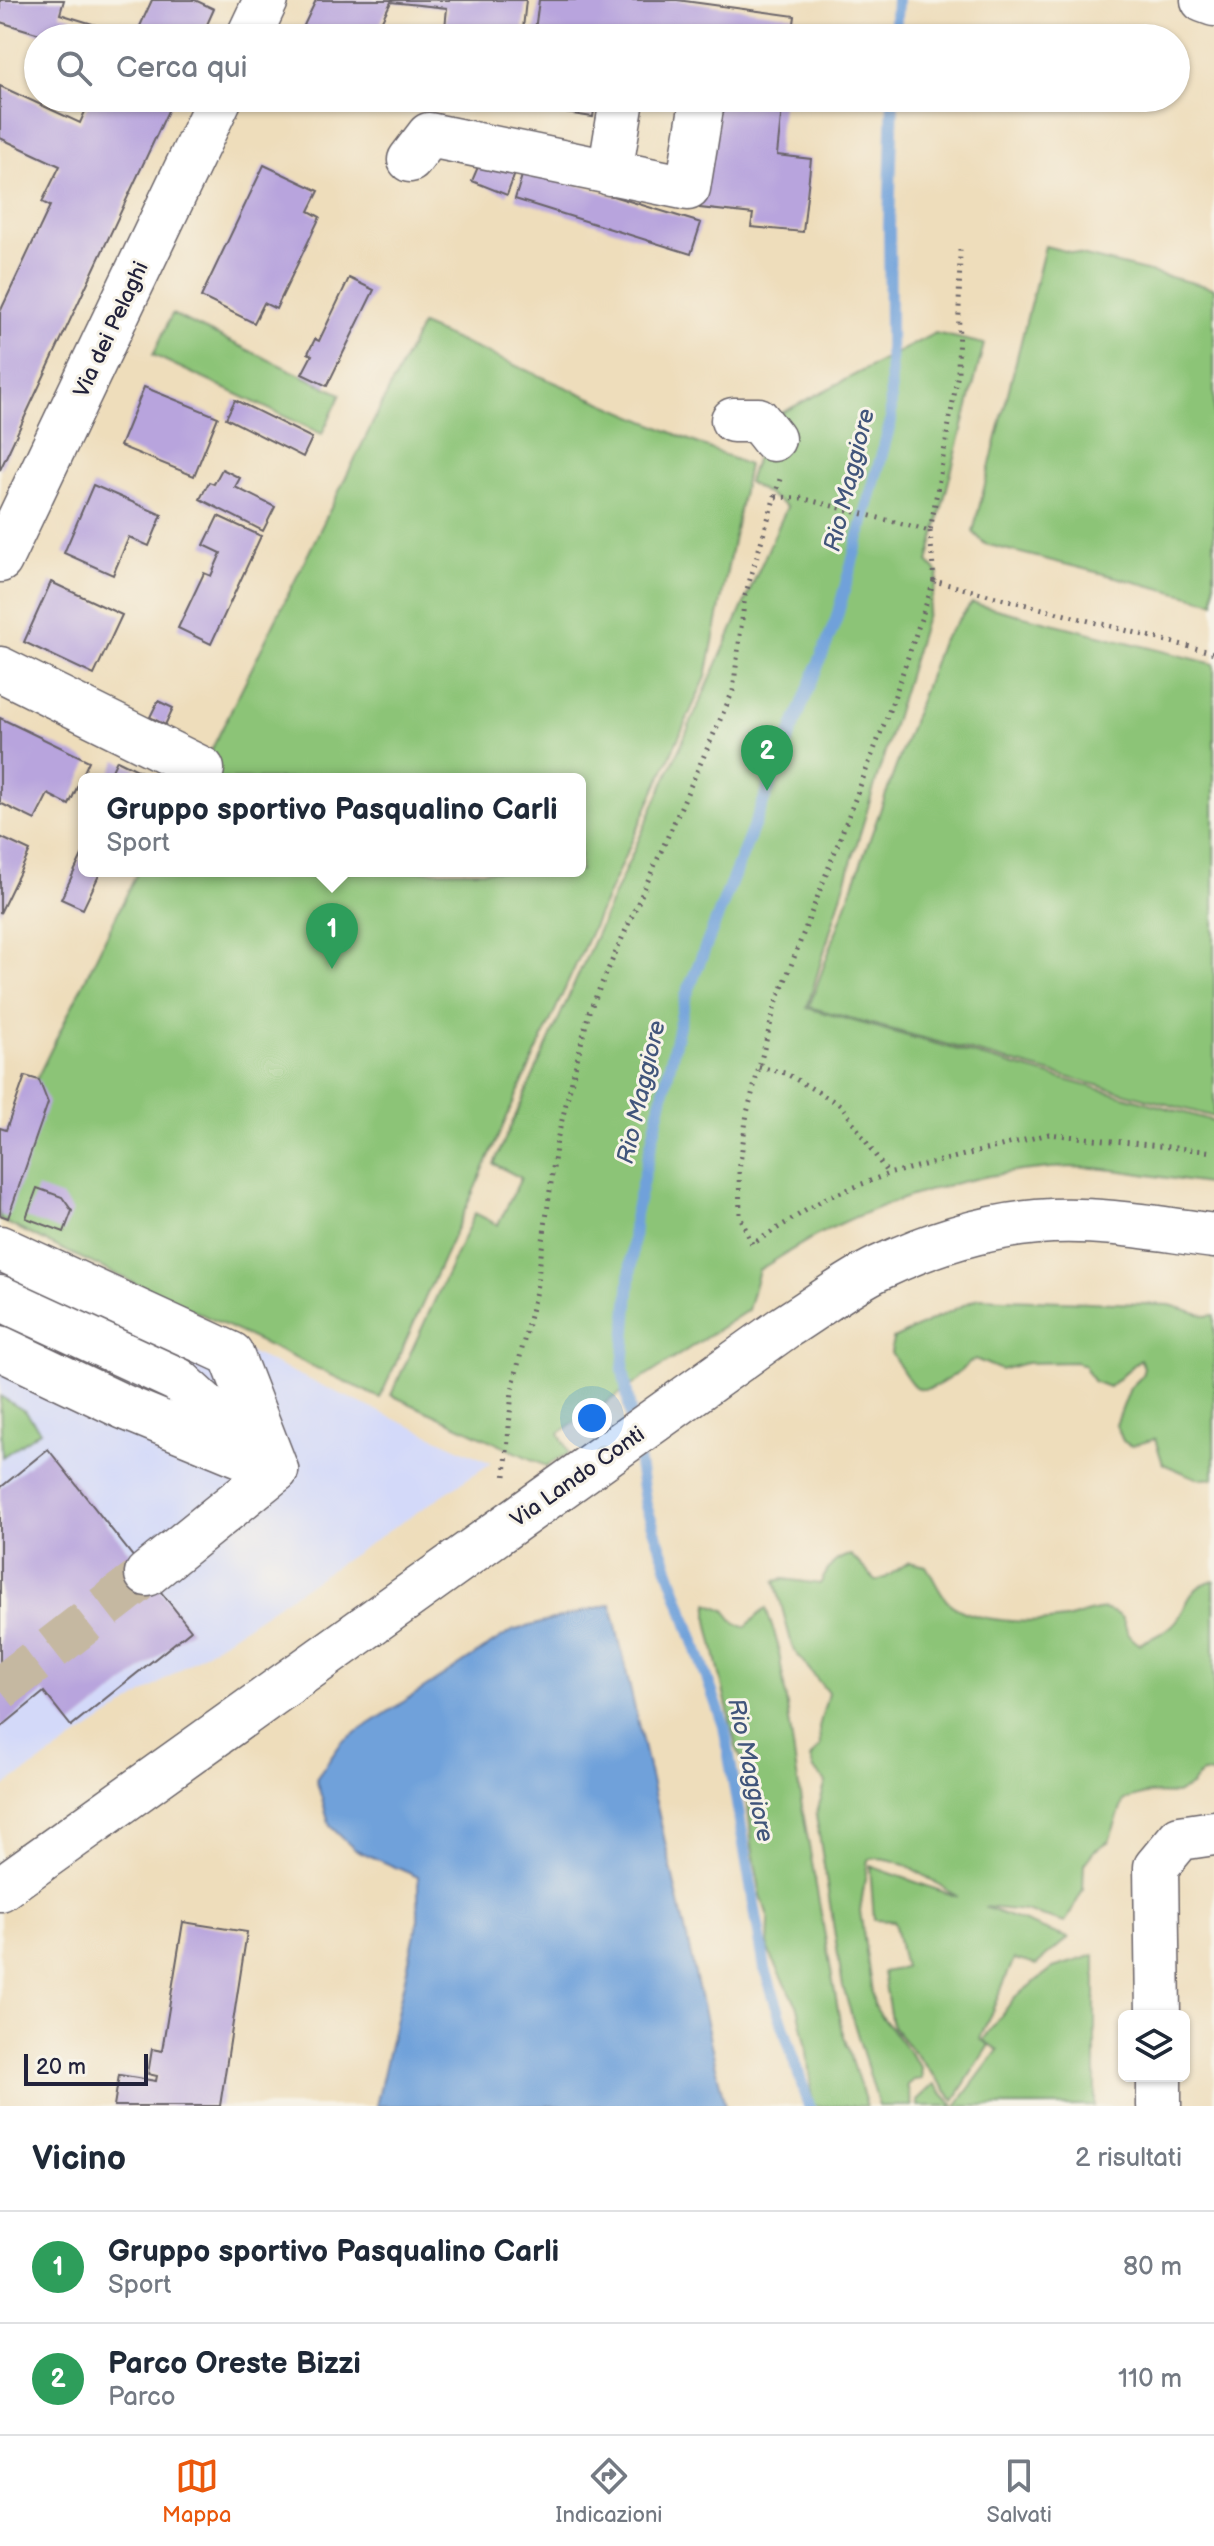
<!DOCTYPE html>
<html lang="it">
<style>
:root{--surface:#fff;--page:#f2f2f3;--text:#1f2937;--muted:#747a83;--line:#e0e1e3;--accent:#ea580c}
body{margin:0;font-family:"Balsamiq Sans",sans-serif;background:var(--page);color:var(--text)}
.controls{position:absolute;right:24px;bottom:24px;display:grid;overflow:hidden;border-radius:12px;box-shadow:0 2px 6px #0004}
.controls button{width:72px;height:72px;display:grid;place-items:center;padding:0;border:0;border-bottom:2px solid var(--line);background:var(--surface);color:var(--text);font:40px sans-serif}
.scale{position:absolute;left:24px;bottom:20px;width:124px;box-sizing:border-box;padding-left:8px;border:4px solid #22223b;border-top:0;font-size:22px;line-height:28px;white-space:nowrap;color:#22223b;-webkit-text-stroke:6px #f7f3e8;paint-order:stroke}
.you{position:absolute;left:592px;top:1418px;width:28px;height:28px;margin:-20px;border:6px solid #fff;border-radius:50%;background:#1a73e8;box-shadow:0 0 0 12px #1a73e833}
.badge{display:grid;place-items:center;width:52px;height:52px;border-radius:50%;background:var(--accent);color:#fff;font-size:26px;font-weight:700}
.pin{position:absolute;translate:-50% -66px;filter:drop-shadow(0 2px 4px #0008)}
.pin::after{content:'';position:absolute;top:42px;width:28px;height:24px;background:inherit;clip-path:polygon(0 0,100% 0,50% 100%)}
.popup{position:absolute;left:78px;top:773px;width:508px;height:104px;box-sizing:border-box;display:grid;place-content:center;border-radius:12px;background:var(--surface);filter:drop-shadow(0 2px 6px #0005);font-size:26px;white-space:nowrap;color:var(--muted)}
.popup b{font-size:30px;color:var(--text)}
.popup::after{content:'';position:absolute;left:50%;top:100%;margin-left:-16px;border:16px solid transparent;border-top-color:var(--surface)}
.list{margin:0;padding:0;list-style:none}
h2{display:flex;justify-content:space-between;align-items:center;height:104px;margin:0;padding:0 32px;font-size:34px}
h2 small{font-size:26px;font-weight:400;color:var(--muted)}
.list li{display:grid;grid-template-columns:52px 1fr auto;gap:24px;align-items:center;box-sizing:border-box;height:112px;padding:0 32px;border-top:2px solid var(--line)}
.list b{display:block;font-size:30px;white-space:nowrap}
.list p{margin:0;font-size:26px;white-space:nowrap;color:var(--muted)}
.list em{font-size:26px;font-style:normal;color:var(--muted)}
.icon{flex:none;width:44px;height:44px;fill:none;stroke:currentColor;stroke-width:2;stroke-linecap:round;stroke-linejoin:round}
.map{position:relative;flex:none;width:1214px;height:2106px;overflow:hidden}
.search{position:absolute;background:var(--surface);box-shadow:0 2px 6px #0004;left:24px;right:24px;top:24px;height:88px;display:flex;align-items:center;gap:20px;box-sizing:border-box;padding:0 28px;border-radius:44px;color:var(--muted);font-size:30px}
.sheet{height:328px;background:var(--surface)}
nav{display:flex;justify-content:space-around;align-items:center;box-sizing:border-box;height:112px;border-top:2px solid var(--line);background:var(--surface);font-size:22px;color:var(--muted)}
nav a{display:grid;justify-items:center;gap:4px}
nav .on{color:var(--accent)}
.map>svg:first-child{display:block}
.built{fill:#d3d9f9}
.green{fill:#8cc477;stroke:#577359;stroke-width:2}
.water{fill:#6fa1da;stroke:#48628a;stroke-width:2}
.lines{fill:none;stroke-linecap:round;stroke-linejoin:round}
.stream{stroke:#6fa1da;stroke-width:12}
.building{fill:#b8a4dd}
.minor-tunnel{stroke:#c5b8a1;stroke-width:44;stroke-dasharray:44 22;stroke-linecap:butt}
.minor-casing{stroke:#696368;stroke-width:47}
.path{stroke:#696368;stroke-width:5;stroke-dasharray:2 6;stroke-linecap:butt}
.minor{stroke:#fff;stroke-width:44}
.labels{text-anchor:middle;stroke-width:6;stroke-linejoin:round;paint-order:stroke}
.street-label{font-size:22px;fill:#22223b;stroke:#f7f3e8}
.water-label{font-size:24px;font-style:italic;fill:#41557b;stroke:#f7f3e8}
</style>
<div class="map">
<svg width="1214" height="2106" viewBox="0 0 1214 2106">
<rect width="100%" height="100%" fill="#f7f3e8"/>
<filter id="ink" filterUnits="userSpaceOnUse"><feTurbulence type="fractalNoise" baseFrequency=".0125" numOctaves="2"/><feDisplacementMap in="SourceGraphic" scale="16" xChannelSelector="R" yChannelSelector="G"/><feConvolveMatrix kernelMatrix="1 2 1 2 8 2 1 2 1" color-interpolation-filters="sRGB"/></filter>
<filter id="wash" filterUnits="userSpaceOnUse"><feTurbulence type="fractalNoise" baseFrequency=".006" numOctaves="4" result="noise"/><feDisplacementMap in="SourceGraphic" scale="32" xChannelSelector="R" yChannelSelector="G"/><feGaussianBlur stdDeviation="1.8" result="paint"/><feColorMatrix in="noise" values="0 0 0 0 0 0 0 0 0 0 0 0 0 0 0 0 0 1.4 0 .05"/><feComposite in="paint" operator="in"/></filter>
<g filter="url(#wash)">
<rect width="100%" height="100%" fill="#edb"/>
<polygon class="built" points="0,1238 491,1463 0,1789 0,1728 44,1692 71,1726 191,1630 49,1450 0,1488"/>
<g class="green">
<polygon points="1045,246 1214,288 1214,602 985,544 973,532"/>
<polygon points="172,314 341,394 322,434 153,355"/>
<polygon points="421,325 748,465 706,677 380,1398 0,1220 0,1154 138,871 580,871 580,779 187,779 202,769"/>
<path d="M 935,333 L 984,344 L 928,562 L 939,574 L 807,1008 L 1214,1121 L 1214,1185 C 1161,1178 1104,1164 1050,1168 C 973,1174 896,1197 827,1230 C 804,1241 781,1257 759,1270 L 748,1310 L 559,1433 L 569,1453 L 546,1466 L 391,1395 L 475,1213 L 498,1225 L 521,1178 L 494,1164 L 787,507 L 748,482 L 768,420 Z"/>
<polygon points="972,603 1214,664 1214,1117 809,1007 941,642"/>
<path d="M 978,1298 L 1170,1305 L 1207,1316 L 1214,1315 L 1214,1479 L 1196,1478 L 1163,1464 L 1155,1439 L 1131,1446 L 1123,1441 L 1116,1425 L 1130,1388 L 1142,1376 L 1144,1367 L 1140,1359 L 1109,1387 L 1093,1381 L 1084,1365 L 1076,1362 L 1026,1363 L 1001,1370 L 975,1359 C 961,1369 928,1400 913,1385 C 905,1376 898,1363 891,1352 L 893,1339 Z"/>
<polygon points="0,1396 26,1412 40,1431 2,1457"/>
<path d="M 851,1555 L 876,1581 L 885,1578 L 909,1562 L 926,1566 C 934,1578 939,1593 949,1603 C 973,1623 1035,1624 1065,1619 C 1084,1616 1099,1602 1118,1615 C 1125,1619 1124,1624 1127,1631 C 1129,1636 1135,1641 1139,1644 C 1151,1638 1169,1631 1177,1620 C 1190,1602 1187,1588 1214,1580 L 1214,1774 L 1202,1773 L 1191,1786 L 1176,1794 L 1150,1793 L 1124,1800 L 1109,1841 L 1094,1851 L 1084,1864 L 1083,1890 L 1065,1923 L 1025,1911 L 984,1907 L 1068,1938 L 1036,1965 L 1014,1959 L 980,2039 L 989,2045 L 954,2100 L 892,2026 L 883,1972 L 904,1968 L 894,1921 L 874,1920 L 870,1866 L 958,1897 C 935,1883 893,1850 868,1860 L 860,1911 L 874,2006 L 921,2068 L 922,2079 L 914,2080 L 907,2085 L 912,2106 L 879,2106 L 843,1987 L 816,1815 L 826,1782 L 814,1770 L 810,1758 L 820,1746 L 819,1727 L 828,1693 L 793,1649 L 775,1581 L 784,1579 L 820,1584 C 828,1569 833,1558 851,1555 Z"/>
<polygon points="708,1603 725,1610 736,1624 745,1627 766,1608 778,1645 800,1795 841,2027 867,2106 813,2106 806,2043 798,2007 768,1950 769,1920 761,1895 752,1846 744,1764 736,1747 708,1621"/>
<polygon points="1095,1955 1095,2106 956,2106 998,2050 983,2040 1015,1997 1053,1968"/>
<polygon points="934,2084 954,2106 918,2106 917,2100"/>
</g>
<polygon class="water" points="611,1604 725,2106 376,2106 418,1920 418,1877 354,1849 330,1826 316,1779 342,1742 512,1631"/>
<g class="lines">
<g class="stream">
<polyline points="895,38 897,0"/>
<polyline points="632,1423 623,1369 635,1214 686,996 836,620 891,421 889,225 893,98"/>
<polyline points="636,1446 646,1506 724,1726 765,1969 809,2106"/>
</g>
</g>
<g id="blocks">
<g class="building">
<polygon points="0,0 64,0 60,14 135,37 152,0 195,0 214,9 201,38 42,38 43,35 0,22"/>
<polygon points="316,0 526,0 522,38 444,38 447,8 391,2 373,38 298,38"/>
<polygon points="539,0 677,0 795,16 792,38 534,38"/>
<polygon points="0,86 80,123 91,98 174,98 0,470 0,312 50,206 42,202 60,166 0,138"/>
<polygon points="293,98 344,98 339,108"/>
<polygon points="526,98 596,98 593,117 525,107"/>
<polygon points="713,98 783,98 777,155 811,159 803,232 751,227 753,214 700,208"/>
<polygon points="483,155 517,168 507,195 472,181"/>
<polygon points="264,165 319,191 309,211 320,217 276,309 264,303 254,323 201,297"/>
<polygon points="524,169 701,223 691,254 515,199"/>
<polygon points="349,278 374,290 327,386 302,374 312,355 308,353 315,339 319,341"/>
<polygon points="144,387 218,417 194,476 120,446"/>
<polygon points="235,400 312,438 303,457 226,418"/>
<polygon points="222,469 240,478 235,487 275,507 263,531 200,499 209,482 214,484"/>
<polygon points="93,485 162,515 149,546 129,537 113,575 64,553"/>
<polygon points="218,516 261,536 211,644 178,628 204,573 211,576 221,553 204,545"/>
<polygon points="51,582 122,615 94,675 24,642"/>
<polygon points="158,701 173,708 165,725 150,717"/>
<polygon points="0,718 89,761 69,805 48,794 35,820 0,803"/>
<polygon points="117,760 148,775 146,779 108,779"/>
<polygon points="0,837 30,851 0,913"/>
<polygon points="84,851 84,871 101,871 83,909 61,899"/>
<polygon points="25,1076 39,1080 48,1103 8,1218 0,1215 0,1128 6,1130"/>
<polygon points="37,1188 62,1197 72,1211 64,1232 26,1218"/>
<polygon points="48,1449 191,1630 71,1726 44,1692 0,1728 0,1488"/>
<polygon points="183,1922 247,1932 220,2106 114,2106 119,2075 156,2081 157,2076 148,2074 152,2049 162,2051"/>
</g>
</g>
</g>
<g filter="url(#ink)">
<use href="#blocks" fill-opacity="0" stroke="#696368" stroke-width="2"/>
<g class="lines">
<polyline class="minor-tunnel" points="0,1689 147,1574"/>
<g class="minor-casing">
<g id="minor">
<polyline points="1203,0 1214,4"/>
<polyline points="248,38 266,0"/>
<polyline points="410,160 429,135 688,188 701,108"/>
<polyline points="610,173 622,100"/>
<polyline points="733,420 758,420 773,439"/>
<polyline points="0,560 220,98"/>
<polyline points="0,669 202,769"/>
<polyline points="0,1248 231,1354 276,1470"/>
<polyline points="0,1298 178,1380 271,1465"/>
<polyline points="0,1348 124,1407 248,1458"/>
<polyline points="147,1574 276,1470"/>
<path d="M 0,1889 L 785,1327 C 816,1308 846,1284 879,1268 C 927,1245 983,1227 1037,1222 C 1096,1217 1156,1228 1214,1236"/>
<polyline points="1158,2016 1156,1867 1180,1838 1214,1833"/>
<polyline points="1159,2076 1159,2106"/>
</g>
</g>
<g class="path">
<polyline points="776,497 801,498 930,531 958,373 960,248"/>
<polyline points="930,531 934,581 1214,653"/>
<polyline points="934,581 894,698 775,1007 747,1113 739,1171 740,1216 752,1244 826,1198 888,1174 1049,1134 1214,1152"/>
<polyline points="759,1067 785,1073 842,1106 888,1174"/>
<polyline points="505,1476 512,1390 536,1291 557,1140 589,1012 733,691 745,596 780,479"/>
</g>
<use href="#minor" class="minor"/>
</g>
</g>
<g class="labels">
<g class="street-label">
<text transform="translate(110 329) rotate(-65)" y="8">Via dei Pelaghi</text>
<text transform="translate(577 1476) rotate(-35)" y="8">Via Lando Conti</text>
</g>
<g class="water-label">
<text transform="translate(849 480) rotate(-76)" y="8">Rio Maggiore</text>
<text transform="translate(641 1092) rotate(-77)" y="8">Rio Maggiore</text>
<text transform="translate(751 1770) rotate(78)" y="8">Rio Maggiore</text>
</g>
</g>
</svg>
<div class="controls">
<button><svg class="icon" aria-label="layers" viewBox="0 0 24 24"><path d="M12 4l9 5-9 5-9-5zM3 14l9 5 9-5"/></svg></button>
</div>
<div class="scale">20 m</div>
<div class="you"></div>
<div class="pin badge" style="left:332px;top:969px;background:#2e9e5b">1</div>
<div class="popup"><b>Gruppo sportivo Pasqualino Carli</b>Sport</div>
<div class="pin badge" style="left:767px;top:791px;background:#2e9e5b">2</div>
<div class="search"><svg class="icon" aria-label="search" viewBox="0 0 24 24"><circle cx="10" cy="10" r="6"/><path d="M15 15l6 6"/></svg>Cerca qui</div>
</div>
<section class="sheet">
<h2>Vicino<small>2 risultati</small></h2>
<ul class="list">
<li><span class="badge" style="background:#2e9e5b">1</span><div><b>Gruppo sportivo Pasqualino Carli</b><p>Sport</p></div><em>80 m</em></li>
<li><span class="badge" style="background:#2e9e5b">2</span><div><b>Parco Oreste Bizzi</b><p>Parco</p></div><em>110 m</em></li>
</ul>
</section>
<nav>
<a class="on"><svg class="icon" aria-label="map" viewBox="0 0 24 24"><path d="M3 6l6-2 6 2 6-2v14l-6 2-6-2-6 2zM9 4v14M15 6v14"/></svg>Mappa</a>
<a><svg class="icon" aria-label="directions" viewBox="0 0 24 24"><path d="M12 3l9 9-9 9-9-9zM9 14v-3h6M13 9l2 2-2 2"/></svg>Indicazioni</a>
<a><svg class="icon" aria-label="saved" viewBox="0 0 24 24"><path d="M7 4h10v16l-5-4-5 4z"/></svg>Salvati</a>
</nav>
